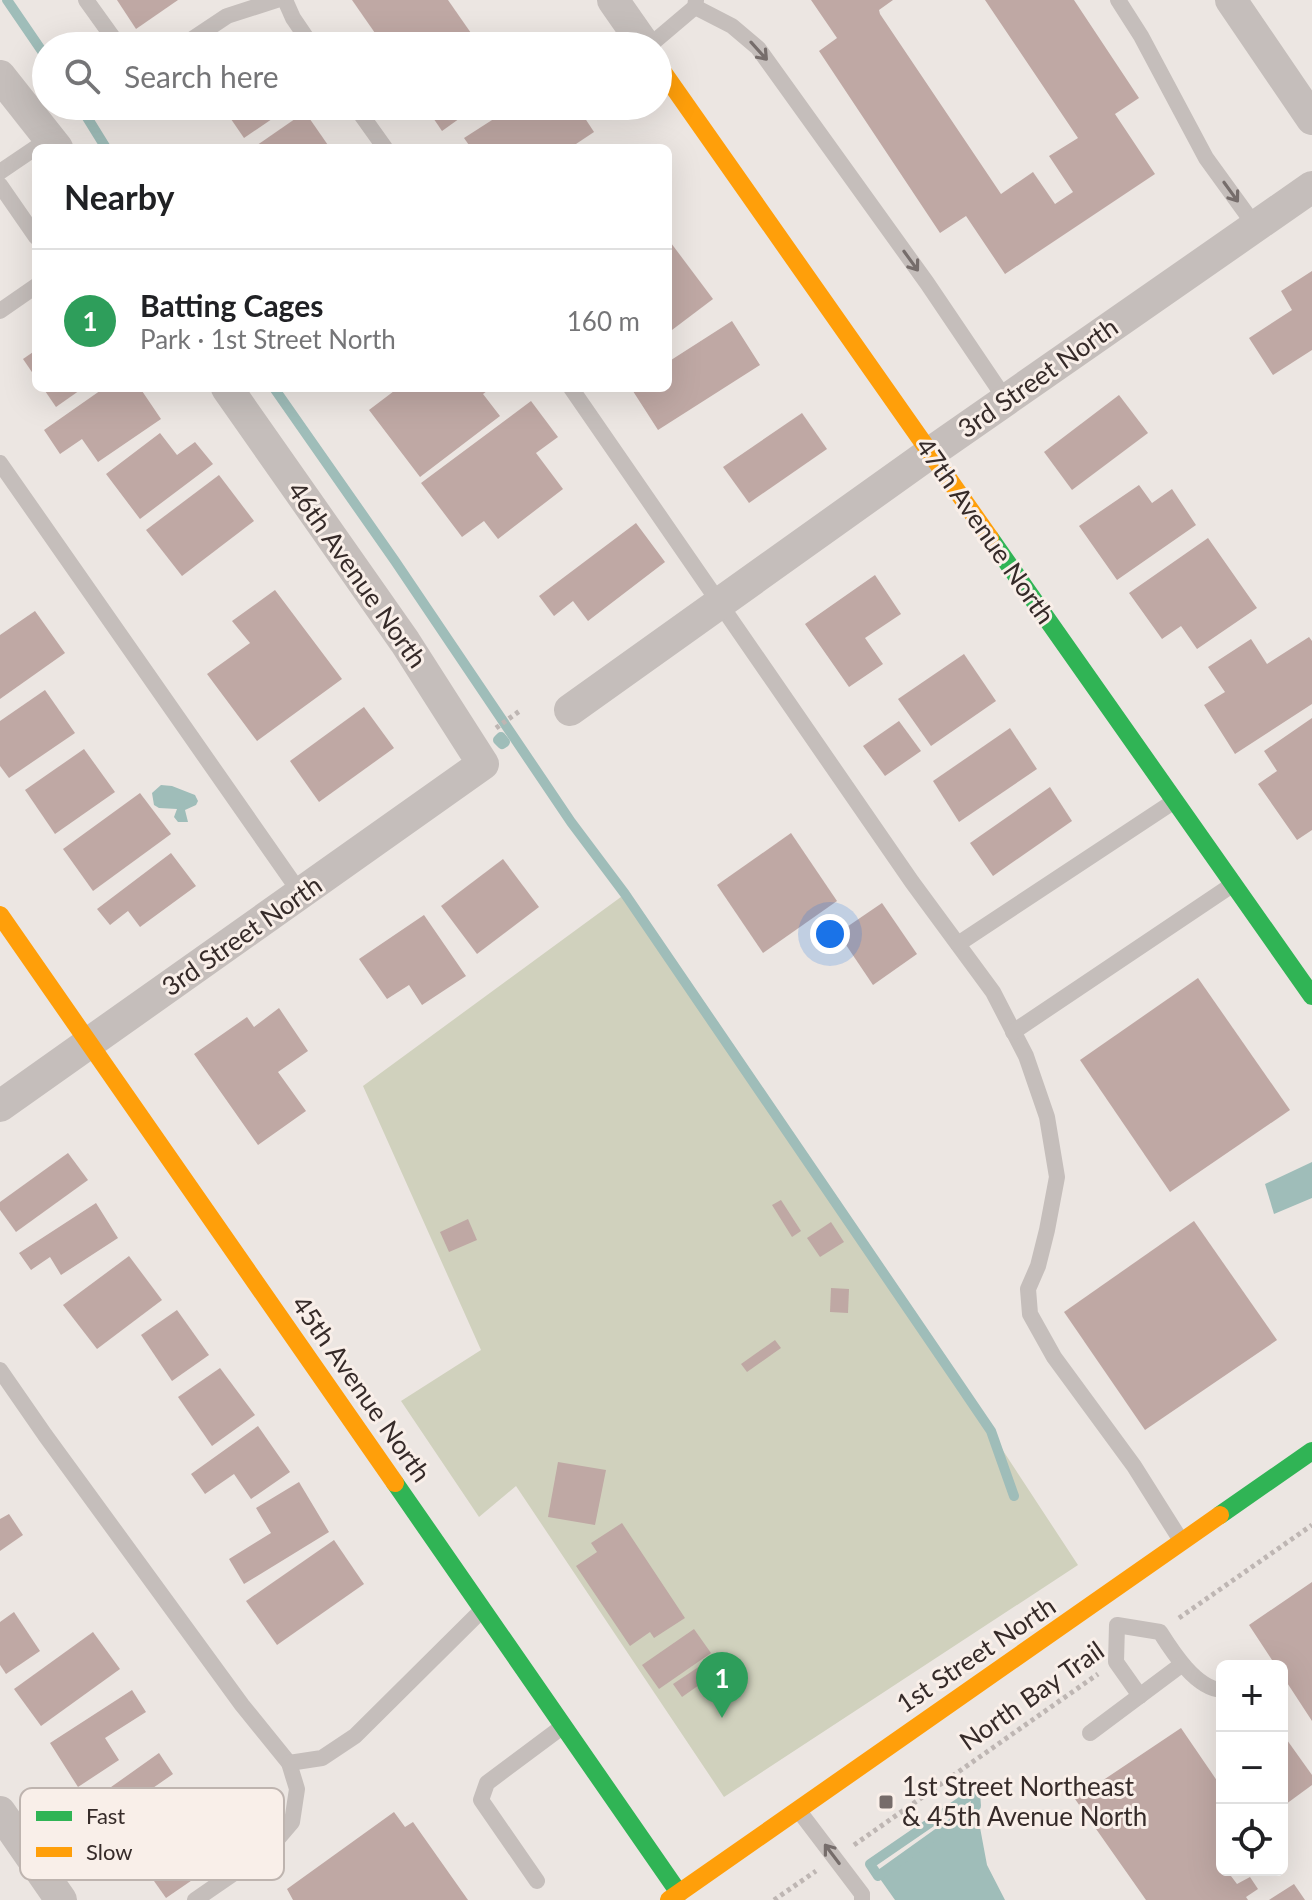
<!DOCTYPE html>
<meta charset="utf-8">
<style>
:root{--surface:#fff;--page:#f2f2f2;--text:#202124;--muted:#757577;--line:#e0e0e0;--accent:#0f766e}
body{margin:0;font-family:Lato,sans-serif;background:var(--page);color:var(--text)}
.controls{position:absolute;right:24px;bottom:24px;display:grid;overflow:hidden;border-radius:12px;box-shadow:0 8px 32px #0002}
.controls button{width:72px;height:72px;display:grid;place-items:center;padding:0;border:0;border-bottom:2px solid var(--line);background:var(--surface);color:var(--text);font:40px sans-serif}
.you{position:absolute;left:830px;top:934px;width:28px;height:28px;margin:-20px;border:6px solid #fff;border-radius:50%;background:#1a73e8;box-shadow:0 0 0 12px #1a73e833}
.badge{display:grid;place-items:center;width:52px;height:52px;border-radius:50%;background:var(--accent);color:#fff;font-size:26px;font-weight:700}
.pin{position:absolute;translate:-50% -66px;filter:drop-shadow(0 2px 4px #0008)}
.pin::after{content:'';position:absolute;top:42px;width:28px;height:24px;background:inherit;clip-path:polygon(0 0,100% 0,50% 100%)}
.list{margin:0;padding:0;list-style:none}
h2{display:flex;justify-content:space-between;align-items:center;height:104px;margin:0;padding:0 32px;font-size:34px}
h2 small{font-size:26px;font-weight:400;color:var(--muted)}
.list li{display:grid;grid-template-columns:52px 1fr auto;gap:24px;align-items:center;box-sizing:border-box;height:144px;padding:0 32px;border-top:2px solid var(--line)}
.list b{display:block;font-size:30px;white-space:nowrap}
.list p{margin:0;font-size:26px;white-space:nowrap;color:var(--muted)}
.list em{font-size:26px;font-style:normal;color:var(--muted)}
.icon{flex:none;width:44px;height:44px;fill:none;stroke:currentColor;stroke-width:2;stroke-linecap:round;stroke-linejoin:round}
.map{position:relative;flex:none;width:1312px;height:1900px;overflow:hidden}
.search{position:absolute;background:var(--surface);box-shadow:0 8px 32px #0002;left:32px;top:32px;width:640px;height:88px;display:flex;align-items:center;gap:20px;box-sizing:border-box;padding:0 28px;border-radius:44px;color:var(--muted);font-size:30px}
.panel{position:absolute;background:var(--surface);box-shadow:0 8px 32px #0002;left:32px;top:144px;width:640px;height:248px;border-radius:12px}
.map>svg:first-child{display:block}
.green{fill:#d0d1bd}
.water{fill:#9fbdb9}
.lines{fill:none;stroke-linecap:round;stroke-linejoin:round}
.stream{stroke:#9fbdb9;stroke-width:10}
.building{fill:#bfa8a4}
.path{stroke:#beb6b3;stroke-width:5;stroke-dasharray:4 4;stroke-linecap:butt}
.lane{stroke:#c5bebb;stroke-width:16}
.street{stroke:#c5bebb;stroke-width:32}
.fast{stroke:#30b455;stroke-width:18}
.slow{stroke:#ff9f0a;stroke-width:18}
.oneway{stroke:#766d6b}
.poi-dot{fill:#766c6a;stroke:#f9efe9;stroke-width:3}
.labels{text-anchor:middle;stroke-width:6;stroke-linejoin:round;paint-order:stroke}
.street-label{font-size:26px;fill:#362b29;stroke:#f9efe9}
.poi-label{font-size:26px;fill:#362b29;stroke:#f9efe9;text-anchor:start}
.key{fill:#f9efe9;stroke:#beb4af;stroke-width:2}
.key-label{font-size:22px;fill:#362b29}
</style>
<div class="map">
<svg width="1312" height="1900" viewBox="0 0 1312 1900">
<rect width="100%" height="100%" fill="#ece6e2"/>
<polygon class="green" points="625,894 906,1303 1078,1565 724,1797 516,1486 479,1517 401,1401 481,1350 363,1086"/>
<g class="water">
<polygon points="161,785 172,786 195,795 198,801 196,805 185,810 188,822 178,822 174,817 177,809 159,808 154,805 152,793"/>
<polygon points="1312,1162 1312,1198 1274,1214 1265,1184"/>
<polygon points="976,1806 987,1865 1005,1900 895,1900 878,1876"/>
</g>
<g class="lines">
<g class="stream">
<polyline points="7,0 46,57"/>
<polyline points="80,106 106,148"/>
<polyline points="274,388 395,561 571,822 625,894 955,1378 991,1431 1014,1496"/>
<polygon points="501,737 505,742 502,744 498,740"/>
<polygon points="975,1792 976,1806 878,1876 870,1864"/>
</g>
</g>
<g class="building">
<polygon points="117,0 178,0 136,29"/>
<polygon points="352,0 448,0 480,46 384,46"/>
<polygon points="811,0 893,0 879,10 880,14 1001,194 1033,172 1055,204 1073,192 1049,156 1078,138 985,0 1074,0 1139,98 1115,114 1155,174 1005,274 966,216 940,233 819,51 837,38"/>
<polygon points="252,38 258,46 241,46"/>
<polygon points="222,106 291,106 244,138"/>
<polygon points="425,106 477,106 442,131"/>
<polygon points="514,106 577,106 594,132 570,148 471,148 464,138"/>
<polygon points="305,112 330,148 253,148"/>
<polygon points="668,239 713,299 668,333"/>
<polygon points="1312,271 1312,350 1273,375 1249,338 1292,310 1281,291"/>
<polygon points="732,321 760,365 658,430 631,388 668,388 668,362"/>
<polygon points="36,350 36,378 23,359"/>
<polygon points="43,388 83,388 56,407"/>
<polygon points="104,388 140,388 161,419 98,462 82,439 60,454 44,430"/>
<polygon points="398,388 491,388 483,394 500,416 420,477 369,410"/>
<polygon points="1119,395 1148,433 1072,490 1044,452"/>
<polygon points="531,401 558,437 536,453 563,489 498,539 484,521 462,537 421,483"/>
<polygon points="802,413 827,449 749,503 723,467"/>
<polygon points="160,433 177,455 195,442 213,464 140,519 106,474"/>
<polygon points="219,475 254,521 182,576 146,530"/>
<polygon points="1139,485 1152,503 1172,489 1196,525 1117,580 1079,526"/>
<polygon points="636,523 665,562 588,621 573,601 554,616 539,596"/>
<polygon points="1208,538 1257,608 1197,649 1181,626 1162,639 1129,593"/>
<polygon points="875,575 901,614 865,638 883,664 849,687 805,624"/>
<polygon points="275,590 342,679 257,741 207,674 250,643 232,621"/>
<polygon points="35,611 65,653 0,699 0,635"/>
<polygon points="1309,637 1312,641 1312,704 1235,754 1204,705 1225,692 1208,667 1251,639 1267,664"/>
<polygon points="964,654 996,701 931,746 898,699"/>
<polygon points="45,690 75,733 9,778 0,766 0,721"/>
<polygon points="364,707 394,748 319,802 290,761"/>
<polygon points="1312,718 1312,830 1297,840 1258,784 1277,771 1264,751"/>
<polygon points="899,721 921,751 885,776 863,746"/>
<polygon points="1010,728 1037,769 959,822 933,781"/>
<polygon points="84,749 115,792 55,834 25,790"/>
<polygon points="1050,787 1072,821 993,876 970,843"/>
<polygon points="140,793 171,834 93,891 63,849"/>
<polygon points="791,833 837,901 763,953 717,885"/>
<polygon points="171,853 196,886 140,927 128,911 110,925 97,909"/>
<polygon points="503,859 539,907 477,954 441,906"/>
<polygon points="882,903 917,954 873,985 838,933"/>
<polygon points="424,915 466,976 422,1005 409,985 387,999 359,959"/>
<polygon points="1198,978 1290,1110 1170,1192 1080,1060"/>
<polygon points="279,1008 308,1051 278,1072 306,1111 258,1145 194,1054 247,1017 254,1027"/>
<polygon points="68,1153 88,1180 16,1232 0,1210 0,1202"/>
<polygon points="781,1200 801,1231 792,1237 772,1205"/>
<polygon points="96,1203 118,1238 61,1275 50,1257 31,1270 19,1253"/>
<polygon points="468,1219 477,1240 449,1252 440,1232"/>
<polygon points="1194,1221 1277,1340 1145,1430 1064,1312"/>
<polygon points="831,1222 844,1242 820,1257 807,1238"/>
<polygon points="129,1256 162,1300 97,1349 63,1305"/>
<polygon points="831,1288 849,1289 848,1313 830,1312"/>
<polygon points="177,1310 209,1355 172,1381 141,1335"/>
<polygon points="775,1340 781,1348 747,1372 741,1364"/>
<polygon points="220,1368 255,1415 212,1446 178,1397"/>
<polygon points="258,1426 290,1472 251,1499 234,1474 205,1494 191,1474"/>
<polygon points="558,1462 606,1470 595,1525 548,1517"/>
<polygon points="299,1482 329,1532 244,1584 229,1559 271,1533 256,1508"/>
<polygon points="9,1514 23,1535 0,1551 0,1519"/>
<polygon points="622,1523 685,1618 654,1638 650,1632 630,1646 576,1566 597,1552 591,1543"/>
<polygon points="334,1540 364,1584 277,1645 246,1601"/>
<polygon points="1312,1582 1312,1721 1282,1675 1282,1666 1276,1666 1249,1625"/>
<polygon points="14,1612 40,1651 6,1674 0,1665 0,1622"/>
<polygon points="694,1629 711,1653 659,1689 642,1665"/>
<polygon points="93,1632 120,1669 41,1726 14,1689"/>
<polygon points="703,1664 712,1676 682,1697 673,1684"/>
<polygon points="132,1690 146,1712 105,1738 119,1760 78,1787 50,1743"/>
<polygon points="1181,1728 1222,1788 1222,1870 1231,1870 1228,1872 1237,1884 1250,1877 1258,1889 1246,1897 1248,1900 1146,1900 1075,1799"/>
<polygon points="1282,1733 1312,1775 1312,1785 1282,1807"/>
<polygon points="159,1753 173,1774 150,1790 164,1810 118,1843 90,1802"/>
<polygon points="394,1812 405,1827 413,1822 468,1900 293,1900 287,1889"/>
<polygon points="191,1819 220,1861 166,1898 137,1857"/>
<polygon points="1294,1884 1305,1900 1269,1900"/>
</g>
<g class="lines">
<g class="path">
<polyline points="496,728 521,710"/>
<polyline points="1179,1618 1312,1525"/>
<polyline points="854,1845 1098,1674"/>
<polyline points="774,1900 816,1871"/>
</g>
<g class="lane">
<polyline points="86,0 119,46"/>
<polyline points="285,0 293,18 312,46"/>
<polyline points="1118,0 1141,36 1206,158 1256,227"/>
<polyline points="695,7 732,26 758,48 927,283 1006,400"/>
<polyline points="182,46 227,16 277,0"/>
<polyline points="649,46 695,7 696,0"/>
<polyline points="355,106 385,148"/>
<polyline points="0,172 50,138"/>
<polyline points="0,185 36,237"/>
<polyline points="0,311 36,286"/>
<polyline points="571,388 912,882 993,992 1026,1056 1047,1117 1057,1177 1047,1230 1038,1266 1028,1289 1030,1314 1054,1357 1134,1466 1180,1539"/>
<polyline points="0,463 301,894"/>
<polyline points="958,944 1173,802"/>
<polyline points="1013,1032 1232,885"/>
<polyline points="0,1370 45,1435 242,1705 289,1763 297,1789 292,1822 269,1849 195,1900"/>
<path d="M 1140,1696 L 1116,1662 L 1117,1625 L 1160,1632 C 1172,1651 1196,1689 1222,1690"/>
<polyline points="1090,1733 1181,1665"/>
<polyline points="289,1763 322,1758 355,1736 481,1611"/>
<polyline points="799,1811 862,1894 862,1900"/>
<polyline points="537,1881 481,1800 487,1783 562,1727"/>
</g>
<g class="street">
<polyline points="613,0 645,46"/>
<polyline points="1231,0 1312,119"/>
<polyline points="0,76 57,148"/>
<polyline points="570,710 930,453 1312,187"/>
<polyline points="0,1106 483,764 405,642 227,388"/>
<polyline points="0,1812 61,1900"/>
</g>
<g class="fast">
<polyline points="990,538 1312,996"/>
<polyline points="395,1483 679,1893"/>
<polyline points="1220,1515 1312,1451"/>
</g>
<g class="slow">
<polyline points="658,65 990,538"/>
<polyline points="0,915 395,1483"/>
<polyline points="669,1900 1220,1515"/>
</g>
</g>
<defs><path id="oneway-shaft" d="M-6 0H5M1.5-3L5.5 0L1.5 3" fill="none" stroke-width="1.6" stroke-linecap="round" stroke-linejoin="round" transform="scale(2)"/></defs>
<g class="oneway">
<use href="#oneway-shaft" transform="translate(759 51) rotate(48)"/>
<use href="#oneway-shaft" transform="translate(1231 192) rotate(54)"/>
<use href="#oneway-shaft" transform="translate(911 261) rotate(54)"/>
<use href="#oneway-shaft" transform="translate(832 1854) rotate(-127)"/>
</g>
<rect class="poi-dot" x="878" y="1794" width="16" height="16" rx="4"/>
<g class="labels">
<g class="street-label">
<text transform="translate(1038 378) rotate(-35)" y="9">3rd Street North</text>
<text transform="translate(985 531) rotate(55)" y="9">47th Avenue North</text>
<text transform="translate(357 575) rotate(55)" y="9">46th Avenue North</text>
<text transform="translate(242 936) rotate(-35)" y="9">3rd Street North</text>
<text transform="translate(361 1389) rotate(55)" y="9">45th Avenue North</text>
<text transform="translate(976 1655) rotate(-34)" y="9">1st Street North</text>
<text transform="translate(1032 1696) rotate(-35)" y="9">North Bay Trail</text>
</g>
<g class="poi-label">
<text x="902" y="1796">1st Street Northeast<tspan x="902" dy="30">&amp; 45th Avenue North</tspan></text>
</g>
</g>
<rect x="20" y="1788" width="264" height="92" rx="12" class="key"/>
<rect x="36" y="1811" width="36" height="10" fill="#30b455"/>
<rect x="36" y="1847" width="36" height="10" fill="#ff9f0a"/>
<g class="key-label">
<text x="86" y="1824">Fast</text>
<text x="86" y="1860">Slow</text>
</g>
</svg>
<div class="controls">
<button>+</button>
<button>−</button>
<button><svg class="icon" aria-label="locate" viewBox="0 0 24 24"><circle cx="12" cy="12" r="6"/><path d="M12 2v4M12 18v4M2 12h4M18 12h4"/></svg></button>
</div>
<div class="you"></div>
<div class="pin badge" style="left:722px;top:1718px;background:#2e9e5b">1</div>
<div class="search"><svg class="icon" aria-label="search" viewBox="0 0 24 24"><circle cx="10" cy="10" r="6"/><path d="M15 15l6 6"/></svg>Search here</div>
<section class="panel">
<h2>Nearby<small></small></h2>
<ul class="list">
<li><span class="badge" style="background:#2e9e5b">1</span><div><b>Batting Cages</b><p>Park · 1st Street North</p></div><em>160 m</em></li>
</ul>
</section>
</div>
